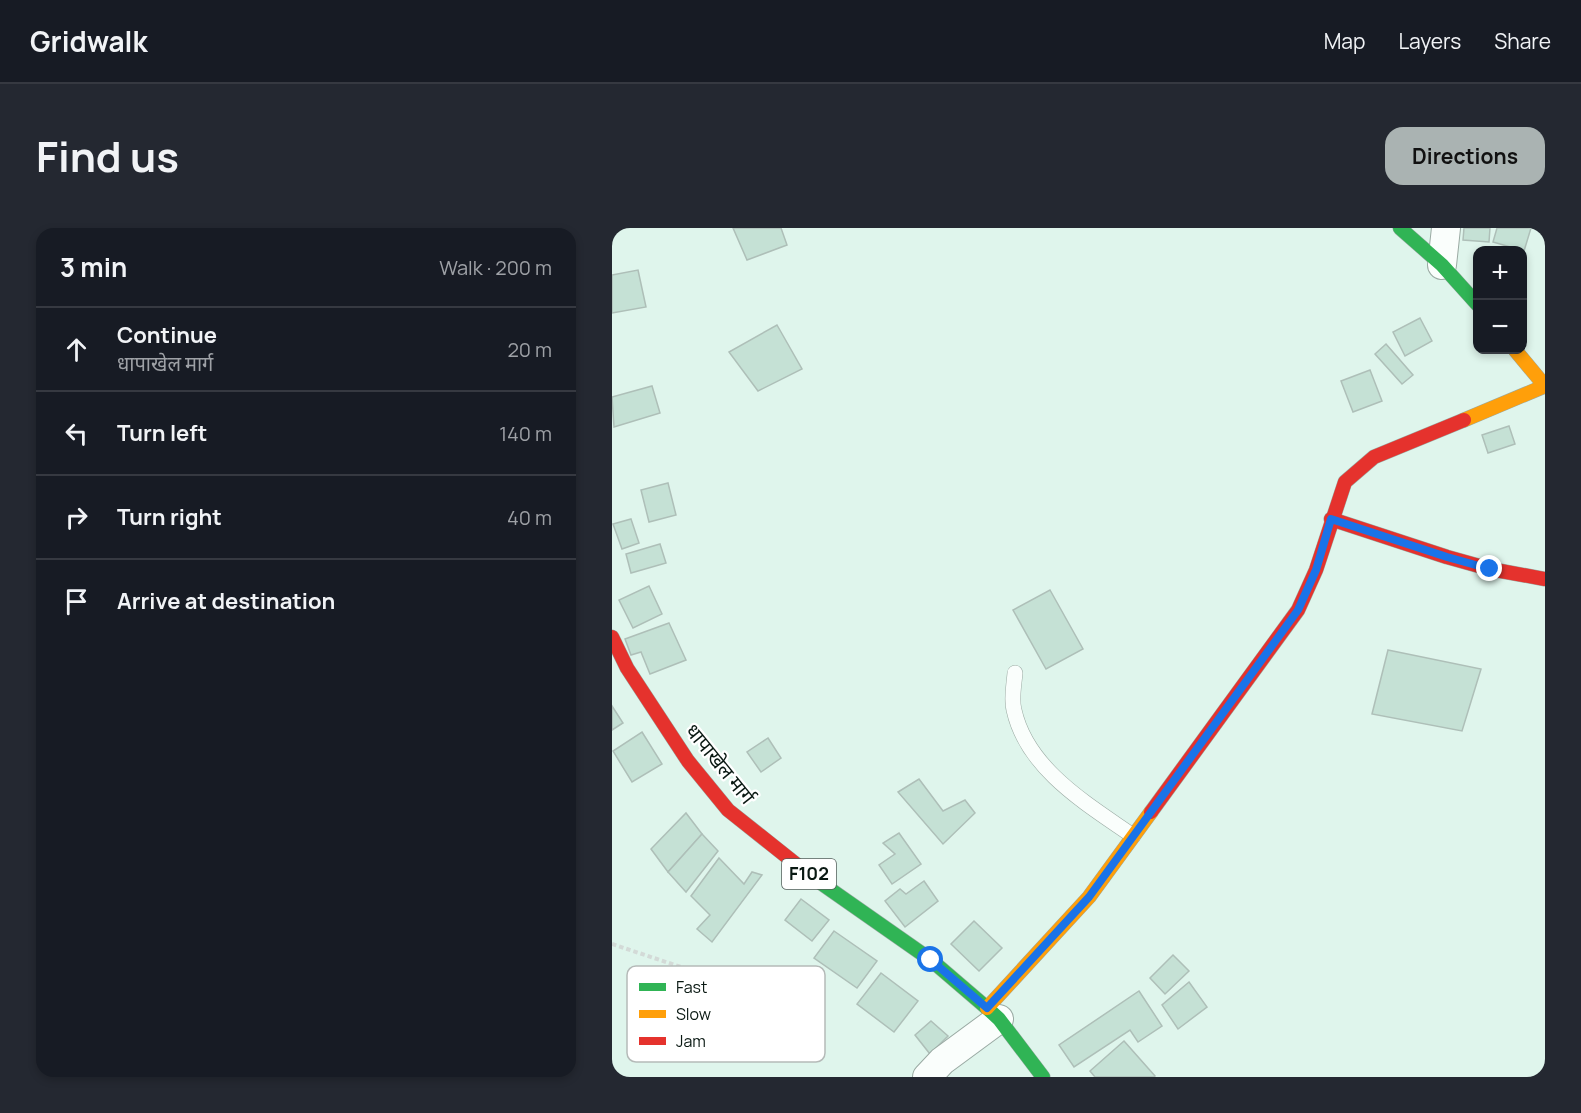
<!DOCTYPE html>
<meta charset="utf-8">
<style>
:root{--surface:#171b24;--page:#242831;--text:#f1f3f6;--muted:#9ea1a6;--line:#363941;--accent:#aab3b2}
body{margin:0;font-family:Manrope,"Noto Sans Devanagari",sans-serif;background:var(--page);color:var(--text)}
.controls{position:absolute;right:18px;top:18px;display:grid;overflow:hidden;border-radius:12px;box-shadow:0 3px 9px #0003}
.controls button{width:54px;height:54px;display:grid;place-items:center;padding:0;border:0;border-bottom:2px solid var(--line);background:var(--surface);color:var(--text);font:30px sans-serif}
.stop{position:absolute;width:18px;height:18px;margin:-14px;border:4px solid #1a73e8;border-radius:50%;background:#fff}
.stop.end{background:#1a73e8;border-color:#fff;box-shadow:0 2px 6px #0008}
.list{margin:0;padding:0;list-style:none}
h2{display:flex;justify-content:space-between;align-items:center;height:78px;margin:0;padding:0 24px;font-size:26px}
h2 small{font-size:20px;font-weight:400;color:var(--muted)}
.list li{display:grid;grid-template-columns:39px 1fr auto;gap:18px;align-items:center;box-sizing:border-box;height:84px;padding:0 24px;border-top:2px solid var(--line)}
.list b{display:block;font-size:22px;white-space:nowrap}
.list p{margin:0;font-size:20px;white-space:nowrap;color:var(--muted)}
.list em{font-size:20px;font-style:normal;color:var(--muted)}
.icon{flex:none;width:33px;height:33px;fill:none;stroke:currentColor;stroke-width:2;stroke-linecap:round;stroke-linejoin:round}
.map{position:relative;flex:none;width:933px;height:849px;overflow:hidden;border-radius:18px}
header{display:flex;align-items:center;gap:36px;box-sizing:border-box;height:84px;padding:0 30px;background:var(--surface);border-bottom:2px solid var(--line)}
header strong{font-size:28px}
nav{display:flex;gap:33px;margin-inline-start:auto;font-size:21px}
.intro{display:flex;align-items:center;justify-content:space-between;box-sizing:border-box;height:144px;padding:0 36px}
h1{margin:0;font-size:42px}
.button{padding:15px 27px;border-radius:18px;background:var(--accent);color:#111;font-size:21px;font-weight:700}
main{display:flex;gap:36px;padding:0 36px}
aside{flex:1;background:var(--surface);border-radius:18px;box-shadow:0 3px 9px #0003}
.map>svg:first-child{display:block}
.building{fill:#c5e1d5;stroke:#aebfb8;stroke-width:1.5}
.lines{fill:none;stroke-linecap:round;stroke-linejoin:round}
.lane-casing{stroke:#9aaaa3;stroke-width:16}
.street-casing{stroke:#9aaaa3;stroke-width:30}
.fast-casing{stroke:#9aaaa3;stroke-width:15}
.slow-casing{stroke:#9aaaa3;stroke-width:15}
.jam-casing{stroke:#9aaaa3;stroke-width:15}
.path{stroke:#d3dad7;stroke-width:4;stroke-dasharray:4.5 3;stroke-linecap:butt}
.lane{stroke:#fafefc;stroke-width:15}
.street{stroke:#fafefc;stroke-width:28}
.fast{stroke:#30b455;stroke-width:14}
.slow{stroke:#ff9f0a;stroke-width:14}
.jam{stroke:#e5322d;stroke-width:14}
.route{stroke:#1a73e8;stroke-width:8}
.labels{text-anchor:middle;stroke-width:4.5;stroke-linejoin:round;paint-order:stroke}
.shield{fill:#fff;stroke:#535d59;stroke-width:1.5}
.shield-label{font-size:18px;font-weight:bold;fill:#091812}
.street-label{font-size:20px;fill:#091812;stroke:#fff}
.key{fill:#fff;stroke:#b5bab8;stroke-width:1.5}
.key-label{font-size:16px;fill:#091812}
</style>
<header>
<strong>Gridwalk</strong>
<nav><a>Map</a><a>Layers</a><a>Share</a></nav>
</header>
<div class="intro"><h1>Find us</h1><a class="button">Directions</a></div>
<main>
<aside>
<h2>3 min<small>Walk · 200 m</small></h2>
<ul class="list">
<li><svg class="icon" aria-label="ahead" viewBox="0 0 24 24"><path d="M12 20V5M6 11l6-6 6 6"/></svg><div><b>Continue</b><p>धापाखेल मार्ग</p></div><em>20 m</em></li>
<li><svg class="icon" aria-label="left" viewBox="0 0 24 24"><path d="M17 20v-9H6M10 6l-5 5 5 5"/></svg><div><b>Turn left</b></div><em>140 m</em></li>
<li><svg class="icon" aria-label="right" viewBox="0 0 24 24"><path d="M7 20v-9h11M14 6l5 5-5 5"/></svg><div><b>Turn right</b></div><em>40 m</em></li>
<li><svg class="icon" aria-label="arrive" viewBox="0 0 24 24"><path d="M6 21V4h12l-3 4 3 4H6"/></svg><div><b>Arrive at destination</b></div></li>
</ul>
</aside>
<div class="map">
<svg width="933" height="849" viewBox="0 0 933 849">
<rect width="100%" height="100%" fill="#dff5ec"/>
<g class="building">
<polygon points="121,0 169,0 175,17 135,32"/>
<polygon points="852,0 878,0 877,14 851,12"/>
<polygon points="885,0 919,0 912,23 881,14"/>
<polygon points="26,42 34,79 0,85 0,47"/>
<polygon points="808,90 820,113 793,128 781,104"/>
<polygon points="165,97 190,141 146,163 117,124"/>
<polygon points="774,116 801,147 790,156 763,126"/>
<polygon points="758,142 770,173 741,184 729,153"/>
<polygon points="40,158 48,185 2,199 0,169"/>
<polygon points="897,198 903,216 876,225 870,207"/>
<polygon points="56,255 64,287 37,294 29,262"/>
<polygon points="19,291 27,315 10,321 1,296"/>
<polygon points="48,316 54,335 19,345 14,326"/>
<polygon points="37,358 50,386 21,400 7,372"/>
<polygon points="438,362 471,421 434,441 401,382"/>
<polygon points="57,395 74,432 38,446 29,424 19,427 13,411"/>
<polygon points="776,422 869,441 850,503 760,486"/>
<polygon points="0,478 11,495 0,502"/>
<polygon points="30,504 50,536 20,554 1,523"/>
<polygon points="156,510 169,530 149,544 135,524"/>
<polygon points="307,551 331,583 353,572 363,585 331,616 286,564"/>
<polygon points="74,585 90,606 56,644 39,621"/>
<polygon points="287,605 309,636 280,656 267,637 283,626 271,615"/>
<polygon points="90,606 106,623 74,664 56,644"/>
<polygon points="107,630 132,656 140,644 150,647 100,714 85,701 98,687 79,668"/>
<polygon points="312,653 326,673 293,699 273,673 288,661 294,666"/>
<polygon points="189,671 217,692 200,713 173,692"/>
<polygon points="362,693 390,720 367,743 339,716"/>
<polygon points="222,703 265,733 245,760 202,730"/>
<polygon points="561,727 577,743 553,766 538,750"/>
<polygon points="269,745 306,773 282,804 245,776"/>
<polygon points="577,754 595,779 566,801 550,777"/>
<polygon points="527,763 550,798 526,814 518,802 462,839 447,817"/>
<polygon points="319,793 336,808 318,826 303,807"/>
<polygon points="512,813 543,848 542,849 483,849 478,843"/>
</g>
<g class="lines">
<g class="lane-casing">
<path id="lane" d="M 403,445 C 402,457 399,471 402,482 C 415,541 475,576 521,608"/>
</g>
<g class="street-casing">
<g id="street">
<polyline points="830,37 834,0"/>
<polyline points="315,849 330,833 387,791"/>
</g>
</g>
<g class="fast-casing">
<g id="fast">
<polyline points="788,0 830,37 866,77"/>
<polyline points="199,648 319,732 375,780 387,791 431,849"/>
</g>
</g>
<g class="slow-casing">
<g id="slow">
<polyline points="852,192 933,158 903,122"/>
<polyline points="375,780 477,669 539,584"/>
</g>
</g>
<g class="jam-casing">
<g id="jam">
<polyline points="719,291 835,329 878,341 933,351"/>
<polyline points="0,409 15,440 76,533 116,582 199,648"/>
<polyline points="539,584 686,382 704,342 733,254 762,229 852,192"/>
</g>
</g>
<polyline class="path" points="0,716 114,754 143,781"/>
<use href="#lane" class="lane"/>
<use href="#street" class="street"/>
<use href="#fast" class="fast"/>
<use href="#slow" class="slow"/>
<use href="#jam" class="jam"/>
</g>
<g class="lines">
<polyline class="route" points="319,732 375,780 477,669 686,382 704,342 719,291 835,329 878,341"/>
</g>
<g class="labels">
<rect class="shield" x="170" y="631" width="54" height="30" rx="4.5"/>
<g class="shield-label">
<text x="197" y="652">F102</text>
</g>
<g class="street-label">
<text transform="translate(108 536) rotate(51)" y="7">धापाखेल मार्ग</text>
</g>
</g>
<rect x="15" y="738" width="198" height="96" rx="9" class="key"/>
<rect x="27" y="755" width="27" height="8" fill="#30b455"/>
<rect x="27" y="782" width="27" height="8" fill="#ff9f0a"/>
<rect x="27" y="809" width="27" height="8" fill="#e5322d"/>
<g class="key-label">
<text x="64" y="765">Fast</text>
<text x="64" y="792">Slow</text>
<text x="64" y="819">Jam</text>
</g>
</svg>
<div class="controls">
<button>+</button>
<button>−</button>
</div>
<div class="stop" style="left:319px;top:732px"></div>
<div class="stop end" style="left:878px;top:341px"></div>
</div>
</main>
